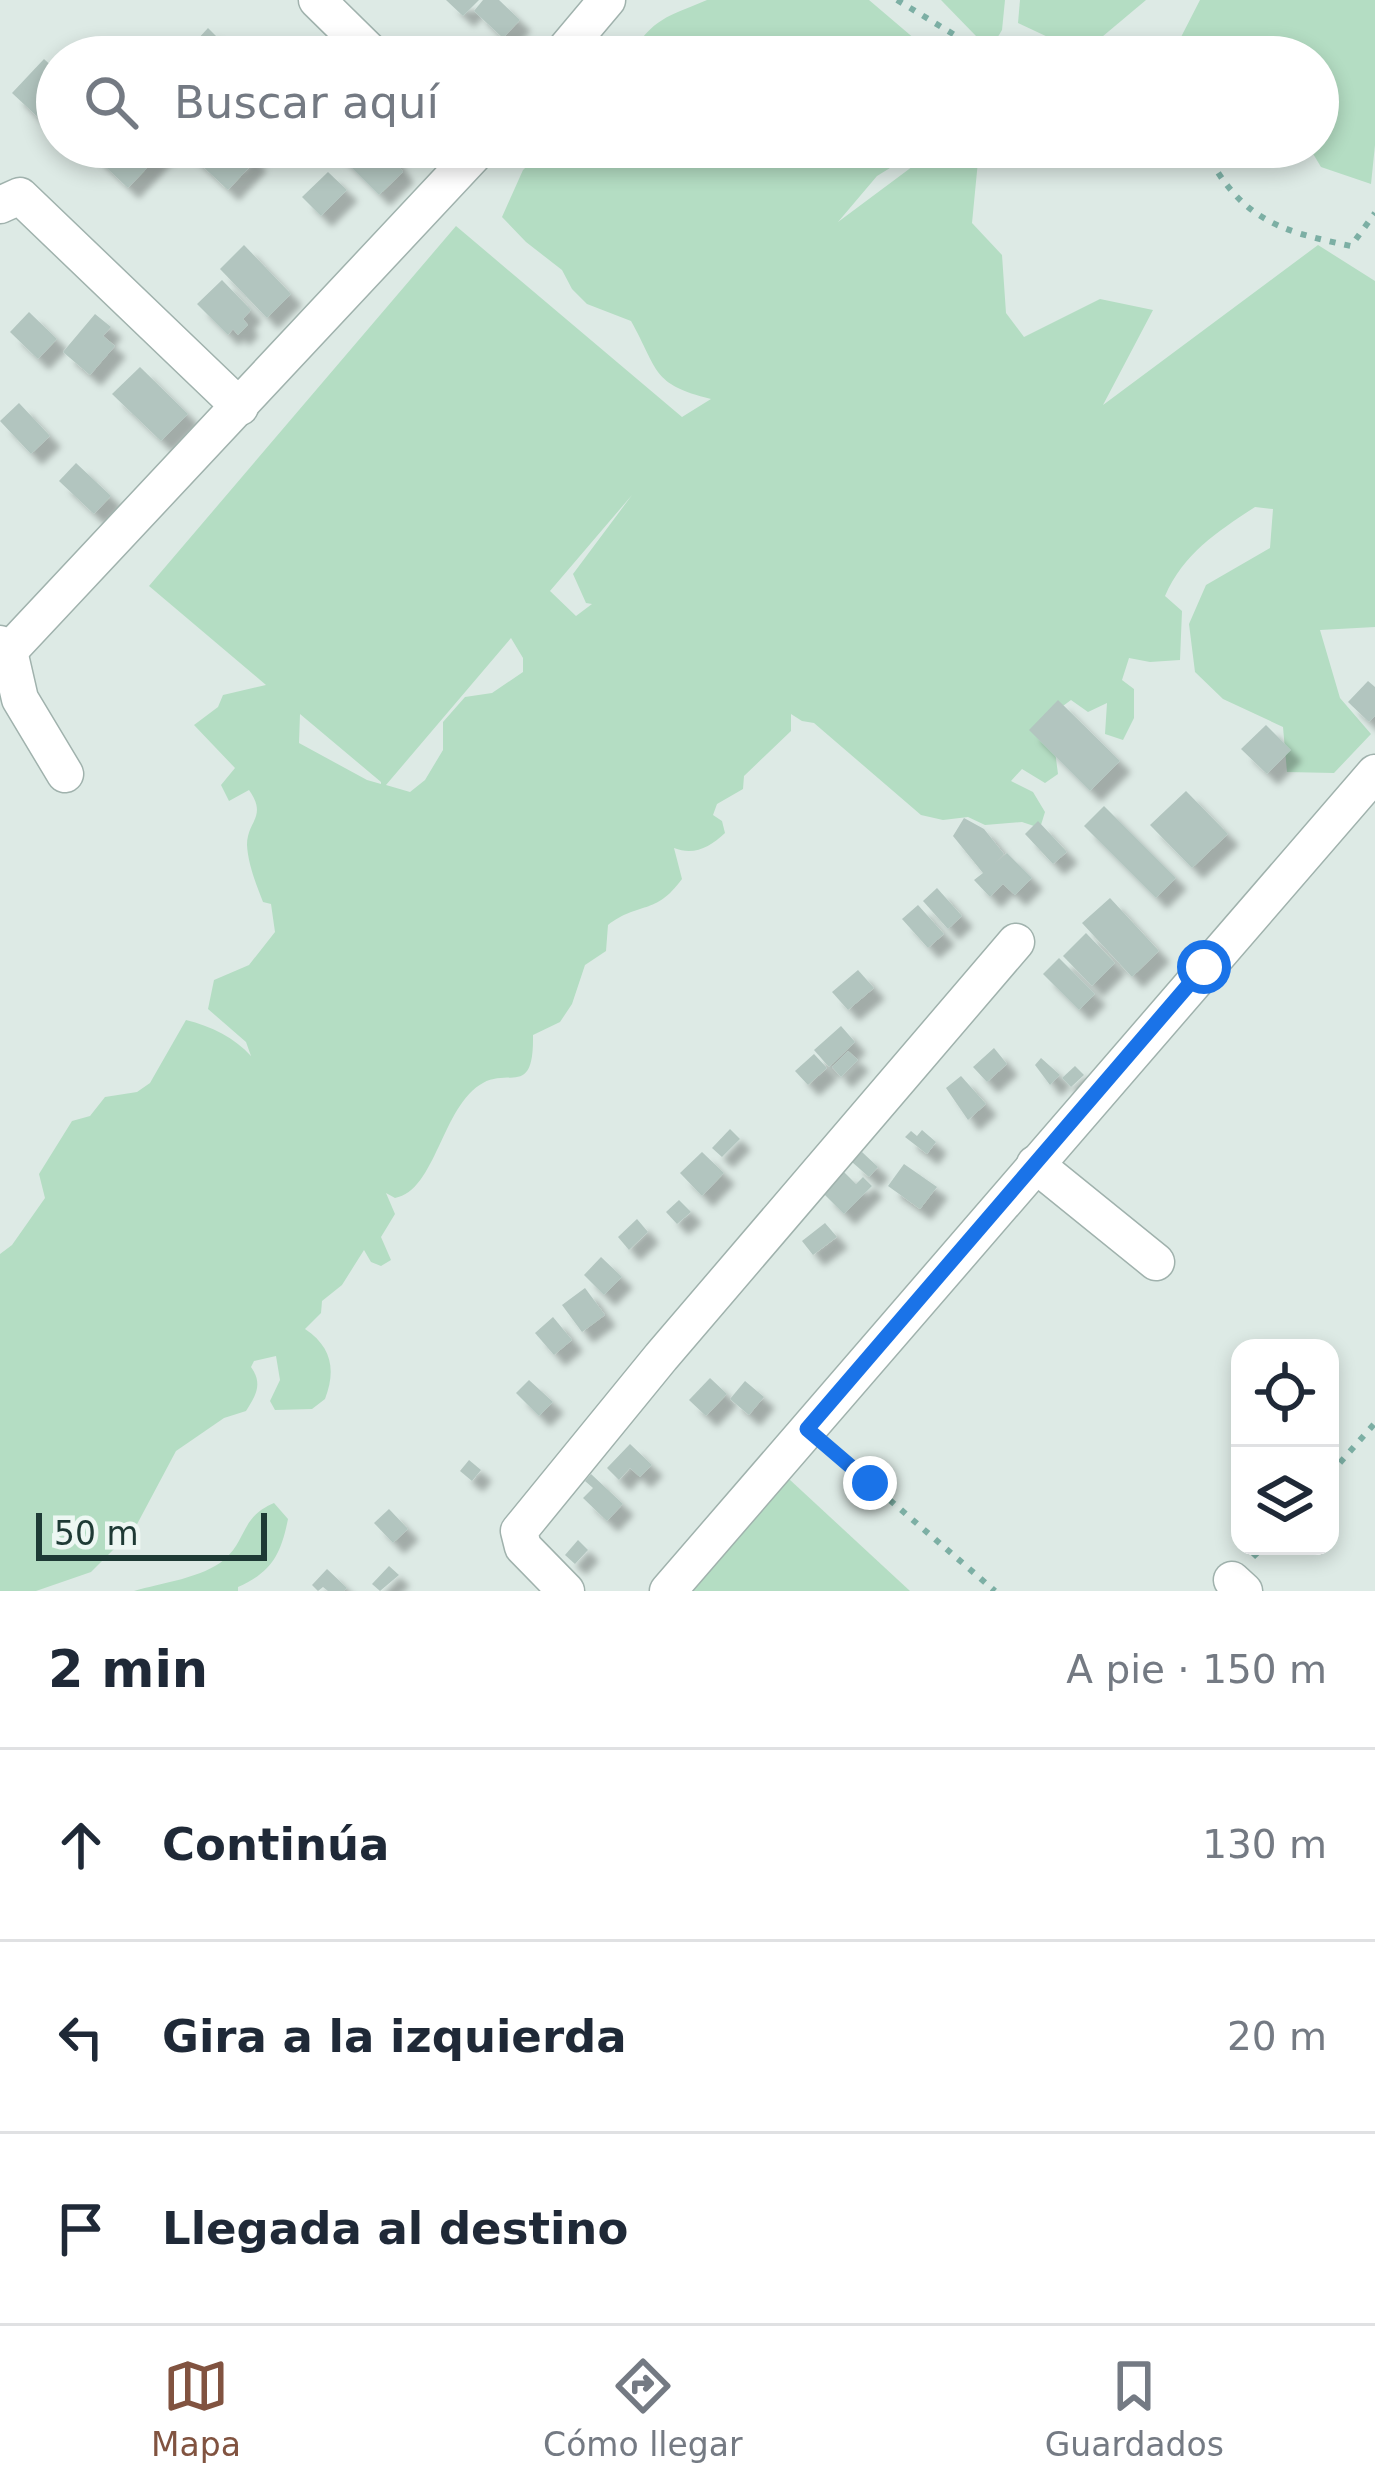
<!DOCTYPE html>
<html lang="es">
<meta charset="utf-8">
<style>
:root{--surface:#fff;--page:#f6f6f7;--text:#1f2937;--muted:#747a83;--line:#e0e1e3;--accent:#815340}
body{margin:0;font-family:"DejaVu Sans",sans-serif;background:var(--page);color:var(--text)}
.controls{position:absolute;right:36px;bottom:36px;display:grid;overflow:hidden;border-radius:24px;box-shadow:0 6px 18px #0003}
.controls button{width:108px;height:108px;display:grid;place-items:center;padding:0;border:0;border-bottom:3px solid var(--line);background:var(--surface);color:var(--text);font:60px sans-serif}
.scale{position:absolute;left:36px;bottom:30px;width:231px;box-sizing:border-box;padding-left:12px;border:6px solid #1e3a35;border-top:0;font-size:33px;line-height:42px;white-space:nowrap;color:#1e3a35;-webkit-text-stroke:9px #edf7f3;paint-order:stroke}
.stop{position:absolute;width:36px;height:36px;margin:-27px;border:9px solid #1a73e8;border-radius:50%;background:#fff}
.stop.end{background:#1a73e8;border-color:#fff;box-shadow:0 3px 12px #0008}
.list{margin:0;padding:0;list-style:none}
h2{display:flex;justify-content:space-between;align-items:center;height:156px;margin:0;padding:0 48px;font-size:51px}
h2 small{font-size:39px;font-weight:400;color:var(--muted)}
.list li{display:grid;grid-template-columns:78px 1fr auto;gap:36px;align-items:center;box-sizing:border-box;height:192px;padding:0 48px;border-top:3px solid var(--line)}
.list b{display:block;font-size:45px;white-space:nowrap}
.list em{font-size:39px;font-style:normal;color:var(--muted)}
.icon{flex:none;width:66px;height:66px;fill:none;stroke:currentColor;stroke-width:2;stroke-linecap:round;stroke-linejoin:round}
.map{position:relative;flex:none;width:1375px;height:1591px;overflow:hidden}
.search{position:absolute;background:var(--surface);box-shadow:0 6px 18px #0003;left:36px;right:36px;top:36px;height:132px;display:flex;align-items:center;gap:30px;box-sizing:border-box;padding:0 42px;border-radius:66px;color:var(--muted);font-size:45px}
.sheet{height:732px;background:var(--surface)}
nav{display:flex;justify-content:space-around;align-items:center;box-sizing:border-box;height:168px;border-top:3px solid var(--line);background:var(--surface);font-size:33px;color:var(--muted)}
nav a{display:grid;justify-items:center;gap:6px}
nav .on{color:var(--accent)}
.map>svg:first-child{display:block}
.green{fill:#b4ddc3;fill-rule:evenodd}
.building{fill:#b2c5bf;filter:url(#shadow)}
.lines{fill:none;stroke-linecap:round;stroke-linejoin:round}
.minor-casing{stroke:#a0b2ad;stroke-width:39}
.path{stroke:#7cafa4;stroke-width:6;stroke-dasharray:6 9;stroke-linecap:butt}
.minor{stroke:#fff;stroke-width:36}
.route{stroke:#1a73e8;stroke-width:15}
</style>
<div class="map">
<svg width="1375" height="1591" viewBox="0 0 1375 1591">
<defs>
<filter id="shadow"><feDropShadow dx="11" dy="11" stdDeviation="3" flood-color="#0004"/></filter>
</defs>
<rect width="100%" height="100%" fill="#ddeae5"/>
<g class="green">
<path d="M 707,0 L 869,0 L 936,57 L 629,57 C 654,17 667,17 707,0 Z"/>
<polygon points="941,0 1005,0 1002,30 993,45 976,36"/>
<polygon points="1020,0 1146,0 1090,47 1067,46 1018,23"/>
<polygon points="1200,0 1375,0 1375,145 1371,184 1321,167 1309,147 1318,147 1318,57 1198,57 1180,39"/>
<path d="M 547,147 L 924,147 L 877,176 L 838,222 L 936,149 L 962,147 L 978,161 L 972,223 L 1002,255 L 1006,313 L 1024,337 L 1100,299 L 1153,310 L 1103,405 L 1318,245 L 1375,281 L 1375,627 L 1320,630 L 1340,698 L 1371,734 L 1334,773 L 1287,772 L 1283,727 L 1223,699 L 1195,672 L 1189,624 L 1206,585 L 1270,548 L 1273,509 L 1255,507 C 1217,532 1184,553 1165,596 L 1182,611 L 1180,660 L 1150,662 L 1129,658 L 1122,680 L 1134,689 L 1134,718 L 1123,740 L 1105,734 L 1107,703 L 1088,712 L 1071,700 L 1040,723 L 1055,751 L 1058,774 L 1045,783 L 1022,769 L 1011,781 L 1033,792 L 1045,812 L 1040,828 L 1022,822 L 985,825 L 968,817 L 943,820 L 921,815 L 814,723 L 802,721 L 791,714 L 791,731 L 744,776 L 743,789 L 717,804 L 713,815 L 722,821 L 725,833 C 710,847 694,856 674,848 L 682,879 C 655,916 639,901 608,925 L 606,951 L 585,965 L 572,1004 L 560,1022 L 533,1035 C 534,1097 510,1068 483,1083 C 442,1105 436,1191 395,1198 L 386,1193 L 395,1214 L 381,1237 L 391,1260 L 381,1266 L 371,1262 L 364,1250 L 342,1285 L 322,1301 L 321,1313 L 305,1329 C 332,1347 336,1370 325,1399 L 312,1409 L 275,1410 L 270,1401 L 280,1380 L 276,1356 L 254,1361 L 251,1367 C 263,1384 256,1395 246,1411 L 224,1418 L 176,1451 L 135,1528 L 91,1572 L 36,1591 L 0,1591 L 0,1254 L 12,1245 L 45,1198 L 39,1174 L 72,1121 L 90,1116 L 105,1097 L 137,1092 L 150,1083 L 186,1020 C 211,1026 235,1038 251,1056 L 246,1042 L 208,1009 L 214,980 L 249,965 L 275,932 L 271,904 L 263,902 C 256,884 248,864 247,845 C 247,821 268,817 249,790 L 229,801 L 221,785 L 235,768 L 194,725 L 218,707 L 223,695 L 266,685 L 149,586 L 456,226 L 682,417 L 711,399 C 651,384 659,371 631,321 L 587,304 L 572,289 L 562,270 L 526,242 L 502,217 L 523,170 ZM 632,495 L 573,574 L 586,603 L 592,604 L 576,616 L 550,591 ZM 511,638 L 523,658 L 523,672 L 492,693 L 465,697 L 443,722 L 443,750 L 425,780 L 410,792 L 386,785 ZM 300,714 L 381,782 L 381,784 L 367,780 L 299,743 Z"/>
<polygon points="789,1479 910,1591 684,1591"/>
<path d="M 274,1503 L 288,1519 C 281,1554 272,1572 238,1587 L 238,1591 L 134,1591 C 161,1583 203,1578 225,1559 C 247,1539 241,1517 274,1503 Z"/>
</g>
<g class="building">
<polygon points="446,0 479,0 463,16"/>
<polygon points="483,0 499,0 520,20 503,38 474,11"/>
<polygon points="208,28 228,48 219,57 197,40"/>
<polygon points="44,59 57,71 57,105 42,121 12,93"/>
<polygon points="97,147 161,147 164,150 128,188 91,153"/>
<polygon points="182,147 219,147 232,161 244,148 256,160 228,190"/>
<polygon points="331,147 386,147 403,172 379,195"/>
<polygon points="328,172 347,190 321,216 302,197"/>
<polygon points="244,245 291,294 267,318 220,269"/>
<polygon points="222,280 251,310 243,319 248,325 238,335 233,329 228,335 197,304"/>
<polygon points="29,312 57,339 38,359 10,332"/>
<polygon points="95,314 111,327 103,336 115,346 90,375 63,352"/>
<polygon points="140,367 188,414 161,441 112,394"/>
<polygon points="19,403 50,436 31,454 0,421"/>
<polygon points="76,463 111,496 94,514 59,481"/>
<polygon points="1368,681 1375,687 1375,716 1369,722 1348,702"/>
<polygon points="1058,700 1120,761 1090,791 1029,730"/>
<polygon points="1266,725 1291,750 1267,774 1241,749"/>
<polygon points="1186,791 1228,834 1192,868 1150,825"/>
<polygon points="1104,806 1176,878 1156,898 1084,826"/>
<polygon points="964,818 984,829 1004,854 994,864 1007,853 1032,878 1015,895 1003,884 990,897 974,880 983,873 953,836"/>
<polygon points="1038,821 1067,852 1053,864 1025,834"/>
<polygon points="937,888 962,916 948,929 923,901"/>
<polygon points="1110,898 1159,951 1132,977 1082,923"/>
<polygon points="918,905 944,934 928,948 902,919"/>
<polygon points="1086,933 1115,963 1092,986 1063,956"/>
<polygon points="1059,958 1095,994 1079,1010 1043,974"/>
<polygon points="858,970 874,988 848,1010 832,992"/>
<polygon points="841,1026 855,1042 829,1067 814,1050"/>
<polygon points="994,1048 1007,1064 987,1082 973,1067"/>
<polygon points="848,1051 858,1060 841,1077 832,1067"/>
<polygon points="814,1054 827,1068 808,1085 795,1071"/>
<polygon points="1041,1058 1060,1075 1050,1085 1035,1065"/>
<polygon points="1075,1066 1084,1075 1071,1087 1062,1078"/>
<polygon points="961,1076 986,1104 968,1120 946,1088"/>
<polygon points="730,1129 740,1139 722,1157 712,1148"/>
<polygon points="922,1130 936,1142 927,1154 905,1137 911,1131 917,1136"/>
<polygon points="702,1152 724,1173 702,1196 680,1173"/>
<polygon points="862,1152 878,1167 869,1177 852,1162"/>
<polygon points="904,1164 937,1187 920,1209 888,1186"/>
<polygon points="843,1171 856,1184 863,1177 872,1186 844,1214 823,1193"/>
<polygon points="679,1200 691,1212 677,1224 666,1212"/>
<polygon points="637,1219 648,1232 629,1250 618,1237"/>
<polygon points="825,1223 837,1237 813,1255 802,1241"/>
<polygon points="601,1257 622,1277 604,1295 584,1275"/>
<polygon points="585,1288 605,1315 582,1332 562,1305"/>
<polygon points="553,1317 572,1340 554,1355 535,1333"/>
<polygon points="710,1378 727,1394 706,1416 689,1400"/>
<polygon points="529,1380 553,1402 539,1416 516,1393"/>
<polygon points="745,1381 764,1397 749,1415 730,1399"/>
<polygon points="630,1444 652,1465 640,1477 630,1468 619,1480 607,1468"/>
<polygon points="469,1460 481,1470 472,1481 460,1471"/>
<polygon points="591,1474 623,1504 607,1521 583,1498 593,1488 585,1481"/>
<polygon points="389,1509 408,1529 393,1543 374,1523"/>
<polygon points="578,1540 588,1550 575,1564 565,1555"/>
<polygon points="389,1566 399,1575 380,1591 372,1584"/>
<polygon points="327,1569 347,1588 344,1591 328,1591 323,1587 318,1591 312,1585"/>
</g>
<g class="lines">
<g class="minor-casing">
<g id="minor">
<polyline points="317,0 375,57"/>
<polyline points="559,57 607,0"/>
<polyline points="0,205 20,196 240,407"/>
<polyline points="0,644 9,651 20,699 65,774"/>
<polyline points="9,651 481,147"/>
<polyline points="1035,1164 1156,1262"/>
<polyline points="1232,1580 1244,1591"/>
<polyline points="566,1591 523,1547 519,1531 661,1357 1016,942"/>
<polyline points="668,1591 1375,773"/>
</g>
</g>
<g class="path">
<polyline points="897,0 991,57"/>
<polyline points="995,57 1015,41 1057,47 1071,57"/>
<path d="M 1203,147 C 1241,219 1275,230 1351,246 L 1375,213"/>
<polyline points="833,1451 995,1591"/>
<polyline points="1330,1474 1375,1423"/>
<polyline points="1253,1557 1264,1546"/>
</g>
<use href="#minor" class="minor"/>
</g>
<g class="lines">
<polyline class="route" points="870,1483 807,1429 1204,967"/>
</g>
</svg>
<div class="controls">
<button><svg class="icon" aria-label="locate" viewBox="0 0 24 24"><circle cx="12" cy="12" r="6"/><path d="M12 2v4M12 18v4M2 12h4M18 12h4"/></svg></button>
<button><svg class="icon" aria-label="layers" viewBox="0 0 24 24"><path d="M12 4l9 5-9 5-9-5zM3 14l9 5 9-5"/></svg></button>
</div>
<div class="scale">50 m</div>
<div class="stop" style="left:1204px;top:967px"></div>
<div class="stop end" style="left:870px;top:1483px"></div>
<div class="search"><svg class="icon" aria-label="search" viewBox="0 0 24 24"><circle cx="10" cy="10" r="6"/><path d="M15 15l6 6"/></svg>Buscar aquí</div>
</div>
<section class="sheet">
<h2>2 min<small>A pie · 150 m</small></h2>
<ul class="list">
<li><svg class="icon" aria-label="ahead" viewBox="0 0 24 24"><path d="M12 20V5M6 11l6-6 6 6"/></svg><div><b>Continúa</b></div><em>130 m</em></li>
<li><svg class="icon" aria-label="left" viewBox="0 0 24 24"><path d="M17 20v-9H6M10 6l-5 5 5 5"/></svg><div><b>Gira a la izquierda</b></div><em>20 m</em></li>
<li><svg class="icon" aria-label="arrive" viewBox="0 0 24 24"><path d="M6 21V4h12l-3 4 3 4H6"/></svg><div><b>Llegada al destino</b></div></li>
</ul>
</section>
<nav>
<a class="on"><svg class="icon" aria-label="map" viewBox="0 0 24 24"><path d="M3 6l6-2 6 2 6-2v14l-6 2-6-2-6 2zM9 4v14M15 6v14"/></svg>Mapa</a>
<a><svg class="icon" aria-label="directions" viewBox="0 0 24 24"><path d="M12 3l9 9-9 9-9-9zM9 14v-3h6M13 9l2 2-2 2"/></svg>Cómo llegar</a>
<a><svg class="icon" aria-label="saved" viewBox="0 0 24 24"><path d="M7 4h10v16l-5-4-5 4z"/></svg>Guardados</a>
</nav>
